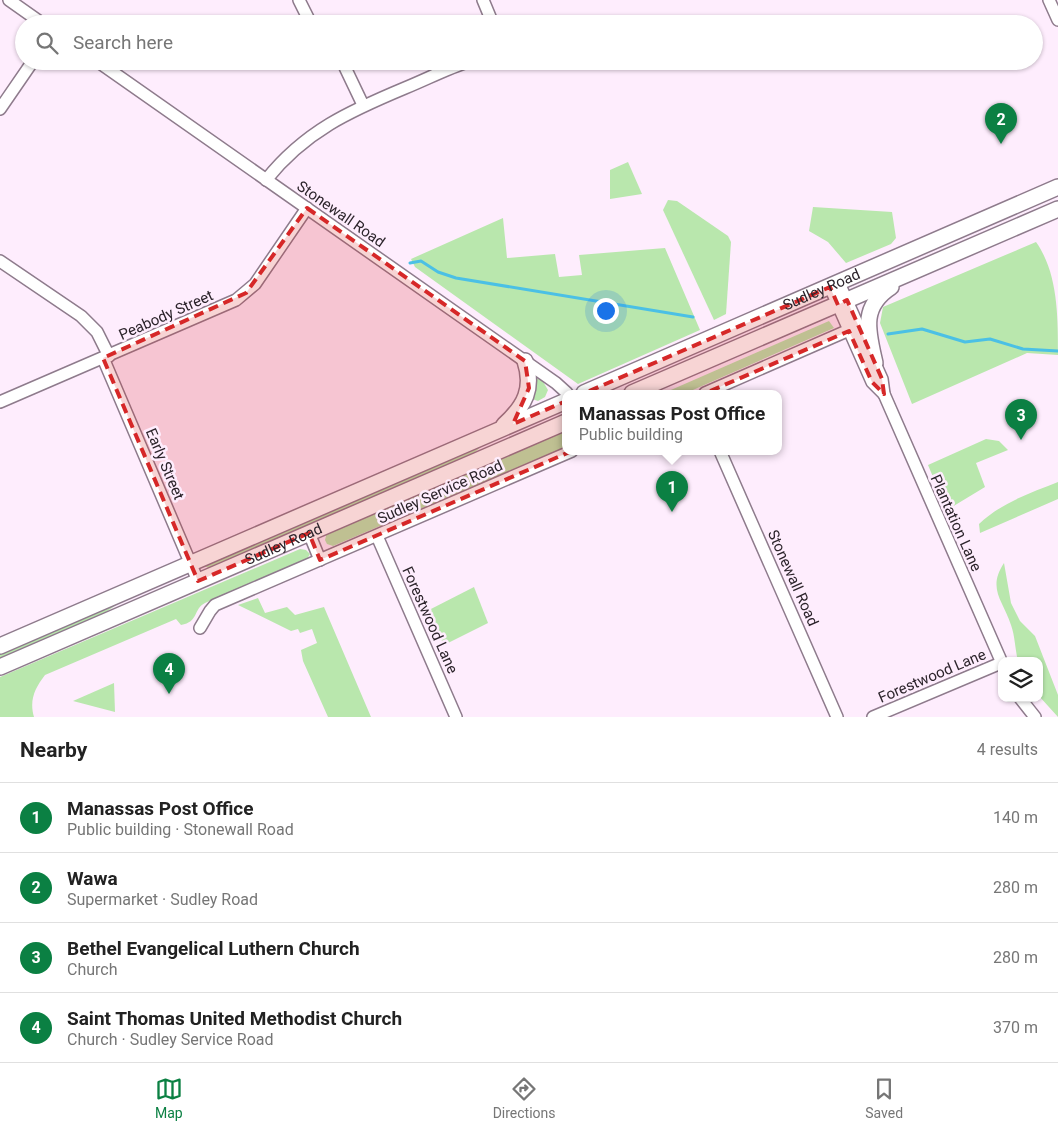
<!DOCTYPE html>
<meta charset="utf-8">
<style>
:root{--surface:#fff;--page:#f2f2f2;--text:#222;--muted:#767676;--line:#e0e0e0;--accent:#0b8043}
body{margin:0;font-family:Roboto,sans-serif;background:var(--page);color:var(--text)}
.controls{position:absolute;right:15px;bottom:15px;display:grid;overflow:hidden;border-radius:10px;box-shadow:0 1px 4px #0004}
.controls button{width:45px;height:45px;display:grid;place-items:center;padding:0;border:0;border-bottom:1px solid var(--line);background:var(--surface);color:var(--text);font:25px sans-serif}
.you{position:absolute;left:605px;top:310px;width:18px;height:18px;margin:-12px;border:4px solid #fff;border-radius:50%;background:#1a73e8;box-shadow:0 0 0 8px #1a73e833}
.badge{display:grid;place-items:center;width:32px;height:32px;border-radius:50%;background:var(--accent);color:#fff;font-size:16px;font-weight:700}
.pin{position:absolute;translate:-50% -41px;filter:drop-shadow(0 1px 2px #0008)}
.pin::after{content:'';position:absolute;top:26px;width:18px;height:15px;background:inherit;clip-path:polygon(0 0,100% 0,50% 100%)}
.popup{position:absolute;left:562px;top:390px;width:220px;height:65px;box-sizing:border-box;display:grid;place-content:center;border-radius:10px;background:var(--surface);filter:drop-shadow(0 1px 4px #0005);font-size:16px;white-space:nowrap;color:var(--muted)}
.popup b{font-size:19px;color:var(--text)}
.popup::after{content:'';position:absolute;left:50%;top:100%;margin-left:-10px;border:10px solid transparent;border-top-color:var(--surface)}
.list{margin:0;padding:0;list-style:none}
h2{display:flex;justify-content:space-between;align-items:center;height:65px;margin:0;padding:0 20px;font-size:21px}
h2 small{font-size:16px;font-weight:400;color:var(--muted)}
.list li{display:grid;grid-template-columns:32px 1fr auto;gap:15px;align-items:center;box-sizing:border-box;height:70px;padding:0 20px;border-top:1px solid var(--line)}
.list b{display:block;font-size:19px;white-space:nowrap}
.list p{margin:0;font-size:16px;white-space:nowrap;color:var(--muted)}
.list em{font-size:16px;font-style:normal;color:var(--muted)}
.icon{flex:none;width:28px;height:28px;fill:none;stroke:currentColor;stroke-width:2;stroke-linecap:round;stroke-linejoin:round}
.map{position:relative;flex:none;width:1058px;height:717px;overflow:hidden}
.search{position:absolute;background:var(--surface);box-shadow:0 1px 4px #0004;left:15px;right:15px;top:15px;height:55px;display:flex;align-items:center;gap:12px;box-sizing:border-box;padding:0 18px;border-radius:28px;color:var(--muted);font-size:19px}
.sheet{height:345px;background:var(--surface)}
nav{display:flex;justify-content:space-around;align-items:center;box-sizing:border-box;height:70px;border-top:1px solid var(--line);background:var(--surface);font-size:14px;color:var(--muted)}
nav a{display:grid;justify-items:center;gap:2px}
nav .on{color:var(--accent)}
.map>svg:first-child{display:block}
.green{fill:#b9e7ad}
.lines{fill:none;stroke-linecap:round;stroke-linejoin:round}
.stream{stroke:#4bc0e5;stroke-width:3}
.minor-casing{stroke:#8e7b8c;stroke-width:14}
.major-casing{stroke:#8e7b8c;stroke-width:18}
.minor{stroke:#fff;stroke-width:11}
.major{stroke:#fff;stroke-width:15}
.marked{fill:#d62828;fill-opacity:0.2;stroke:#d62828;stroke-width:4;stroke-dasharray:10 6;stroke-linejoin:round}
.labels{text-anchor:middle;stroke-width:5;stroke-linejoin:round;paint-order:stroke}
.street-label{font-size:15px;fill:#2c242b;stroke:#feedfd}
</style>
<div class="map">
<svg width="1058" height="717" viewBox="0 0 1058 717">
<rect width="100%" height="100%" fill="#feedfd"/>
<g class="green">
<polygon points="628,162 642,194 610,199 610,170"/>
<polygon points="668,200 677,201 728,236 731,242 726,314 714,320 663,210"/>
<polygon points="813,207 892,212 896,238 891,244 846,263 828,242 809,231"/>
<polygon points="503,218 507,258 555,254 559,277 582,275 579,255 665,248 700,330 578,384 415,267 411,259"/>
<path d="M 1036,242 C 1058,273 1058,316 1058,355 L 1027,353 L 912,404 L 880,323 L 883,307 Z"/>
<polygon points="829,321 834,328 686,393 664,393"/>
<polygon points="535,378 542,380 548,390 545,397 538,401 532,399 536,389"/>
<polygon points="566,431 566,447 333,546 327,544 325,540 327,532"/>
<polygon points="986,439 999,441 1008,450 976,463 985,487 947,510 928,465"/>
<polygon points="488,441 468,458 209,568 204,566"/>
<path d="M 1058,482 L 1058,499 L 980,533 L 979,524 C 1001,503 1030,493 1058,482 Z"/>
<path d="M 300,549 L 306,550 L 310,554 L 306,561 C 272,575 238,588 205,603 C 193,609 199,622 181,625 L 176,619 L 45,675 C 35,688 29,700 34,717 L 0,717 L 0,677 Z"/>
<path d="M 1004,563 L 1011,603 L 1020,621 L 1035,636 L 1058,695 L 1058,717 L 1039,696 L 1039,661 L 1018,661 C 1015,649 1015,636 1011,625 C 1003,600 987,589 1004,563 Z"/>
<polygon points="474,587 488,623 444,645 427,611"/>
<polygon points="128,597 103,614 0,659 0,653"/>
<polygon points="258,598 265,613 287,607 295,615 324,607 371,717 328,717 303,661 301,650 317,643 312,629 300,633 298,629 291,631 238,605"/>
<polygon points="114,683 115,712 73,701"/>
</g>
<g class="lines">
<g class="stream">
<polyline points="410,263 421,261 438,272 456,278 693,317"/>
<polyline points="888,334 922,329 965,342 990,339 1023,349 1058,351"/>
</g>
<g class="minor-casing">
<g id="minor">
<polyline points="9,0 43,24"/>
<polyline points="299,0 311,24"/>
<polyline points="483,0 493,24"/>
<polyline points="1049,0 1058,20"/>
<polyline points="97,61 556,383 567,393"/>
<polyline points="342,61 363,105"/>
<polyline points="0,109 33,61"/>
<path d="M 266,180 C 305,131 350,111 405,88 C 427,79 448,68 470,61"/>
<polyline points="0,261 81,316 97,332 109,356"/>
<polyline points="839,283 882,379 884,394 1002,663"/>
<polyline points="830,287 872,382 884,394"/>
<polyline points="103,358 198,581"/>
<polyline points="705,393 849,330"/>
<polyline points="0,402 236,300 255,284 307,208"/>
<polyline points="720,451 837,717"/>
<polyline points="309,533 320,560"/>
<polyline points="377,536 456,717"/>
<polyline points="200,628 210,611 215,605 572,451"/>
<polyline points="1020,698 1035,717"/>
<polyline points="873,717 1001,663"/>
</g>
</g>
<g class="major-casing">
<g id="major">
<path d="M 875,363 C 868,332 860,307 891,287"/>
<path id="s1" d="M 584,393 L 1058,187"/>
<polyline points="632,393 1058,209"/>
<path d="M 504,425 C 525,406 534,388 525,361"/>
<polyline points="0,646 566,401"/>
<path id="s2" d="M 0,667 L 566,422"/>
</g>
</g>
<use href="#minor" class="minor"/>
<use href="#major" class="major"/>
</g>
<path class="marked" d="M 307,208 L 525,361 L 529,388 L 513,424 L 830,287 L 838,305 L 847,300 L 882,379 L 884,394 L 872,382 L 849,331 L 320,560 L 309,533 L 198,581 L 103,358 L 246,293 Z"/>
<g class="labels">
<g class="street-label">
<text transform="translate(341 214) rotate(35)" y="5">Stonewall Road</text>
<text dy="5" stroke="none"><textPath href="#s1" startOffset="259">Sudley Road</textPath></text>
<text transform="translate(166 315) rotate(-24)" y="5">Peabody Street</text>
<text transform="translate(165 464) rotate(67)" y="5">Early Street</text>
<text transform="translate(440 492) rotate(-24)" y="5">Sudley Service Road</text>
<text transform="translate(956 523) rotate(66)" y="5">Plantation Lane</text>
<text dy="5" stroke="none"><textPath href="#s2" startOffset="309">Sudley Road</textPath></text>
<text transform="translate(793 578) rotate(66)" y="5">Stonewall Road</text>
<text transform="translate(430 620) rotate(66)" y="5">Forestwood Lane</text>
<text transform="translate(932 676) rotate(-23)" y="5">Forestwood Lane</text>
</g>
</g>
</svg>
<div class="controls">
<button><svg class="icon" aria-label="layers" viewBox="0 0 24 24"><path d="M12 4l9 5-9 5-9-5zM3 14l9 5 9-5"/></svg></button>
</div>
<div class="you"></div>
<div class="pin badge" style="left:672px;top:512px">1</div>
<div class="popup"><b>Manassas Post Office</b>Public building</div>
<div class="pin badge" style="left:1001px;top:144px">2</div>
<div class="pin badge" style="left:1021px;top:440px">3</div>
<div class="pin badge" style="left:169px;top:694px">4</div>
<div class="search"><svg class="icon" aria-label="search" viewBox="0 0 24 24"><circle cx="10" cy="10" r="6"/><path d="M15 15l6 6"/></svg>Search here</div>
</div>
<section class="sheet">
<h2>Nearby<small>4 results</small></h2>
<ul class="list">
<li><span class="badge">1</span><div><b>Manassas Post Office</b><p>Public building · Stonewall Road</p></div><em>140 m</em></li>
<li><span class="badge">2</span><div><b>Wawa</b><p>Supermarket · Sudley Road</p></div><em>280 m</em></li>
<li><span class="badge">3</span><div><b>Bethel Evangelical Luthern Church</b><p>Church</p></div><em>280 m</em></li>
<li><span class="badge">4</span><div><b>Saint Thomas United Methodist Church</b><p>Church · Sudley Service Road</p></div><em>370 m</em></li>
</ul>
</section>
<nav>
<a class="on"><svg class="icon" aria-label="map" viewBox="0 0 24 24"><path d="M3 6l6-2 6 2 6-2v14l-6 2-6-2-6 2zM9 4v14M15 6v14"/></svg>Map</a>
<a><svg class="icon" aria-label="directions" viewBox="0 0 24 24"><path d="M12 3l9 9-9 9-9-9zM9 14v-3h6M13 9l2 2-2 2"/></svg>Directions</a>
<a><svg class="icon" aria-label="saved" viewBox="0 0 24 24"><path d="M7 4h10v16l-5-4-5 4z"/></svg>Saved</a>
</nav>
